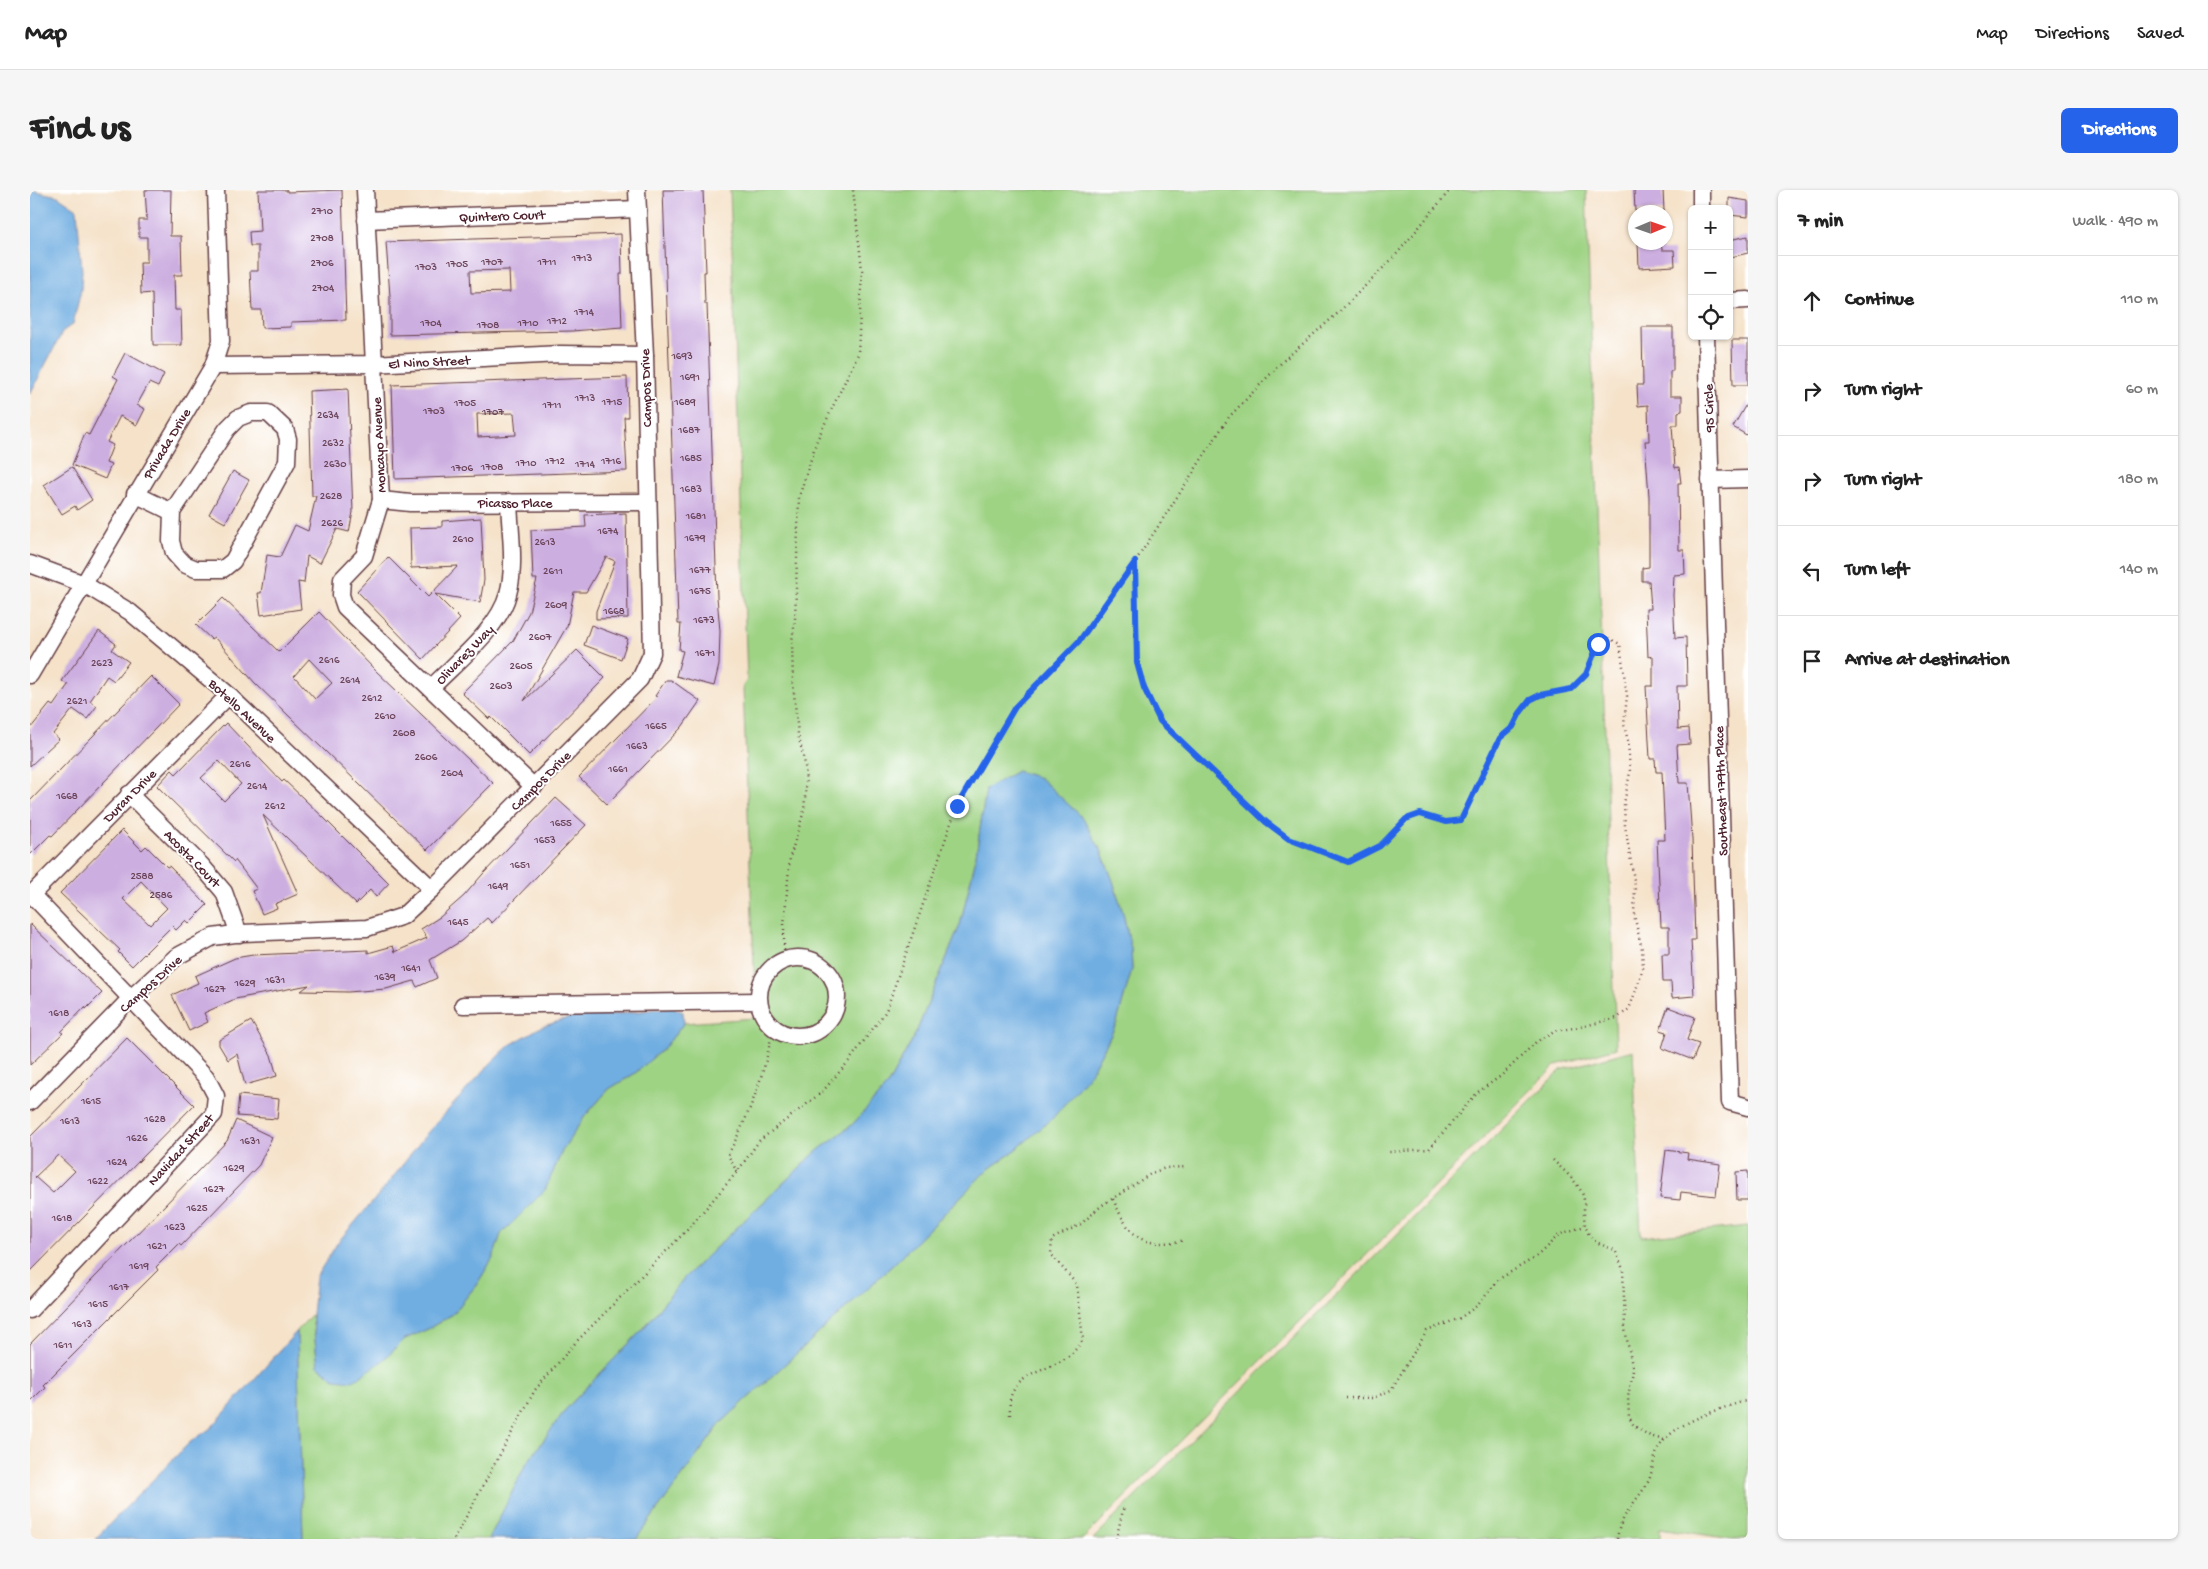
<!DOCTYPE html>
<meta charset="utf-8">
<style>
:root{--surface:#fff;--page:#f6f6f6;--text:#222;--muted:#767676;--line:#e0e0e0;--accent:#2563eb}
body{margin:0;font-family:"Gochi Hand",sans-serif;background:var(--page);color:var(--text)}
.controls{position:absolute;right:15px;top:15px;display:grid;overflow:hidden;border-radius:8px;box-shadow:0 1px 4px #0004}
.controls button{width:45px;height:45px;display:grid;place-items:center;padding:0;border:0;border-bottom:1px solid var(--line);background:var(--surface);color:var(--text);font:25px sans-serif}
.compass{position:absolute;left:1598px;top:15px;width:45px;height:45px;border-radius:50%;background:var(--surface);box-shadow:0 1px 4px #0004;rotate:88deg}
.stop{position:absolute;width:15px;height:15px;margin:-11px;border:4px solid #2563eb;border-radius:50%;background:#fff}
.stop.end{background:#2563eb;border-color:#fff;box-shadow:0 1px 5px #0008}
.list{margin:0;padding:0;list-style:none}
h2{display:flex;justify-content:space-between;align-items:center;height:65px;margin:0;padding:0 20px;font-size:21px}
h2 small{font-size:16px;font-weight:400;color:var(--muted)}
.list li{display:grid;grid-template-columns:32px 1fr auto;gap:15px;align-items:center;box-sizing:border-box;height:90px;padding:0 20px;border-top:1px solid var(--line)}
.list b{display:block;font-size:19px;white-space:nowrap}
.list em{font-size:16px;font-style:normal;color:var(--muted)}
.icon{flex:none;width:28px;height:28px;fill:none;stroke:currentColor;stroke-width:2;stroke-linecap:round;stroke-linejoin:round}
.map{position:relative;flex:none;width:1718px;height:1349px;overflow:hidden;border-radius:8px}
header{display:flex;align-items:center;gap:30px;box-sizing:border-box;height:70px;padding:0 25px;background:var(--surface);border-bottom:1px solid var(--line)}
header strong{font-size:24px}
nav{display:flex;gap:28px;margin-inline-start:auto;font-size:18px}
.intro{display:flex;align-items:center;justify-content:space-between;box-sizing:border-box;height:120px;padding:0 30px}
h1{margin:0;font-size:35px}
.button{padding:12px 22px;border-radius:8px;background:var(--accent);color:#fff;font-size:18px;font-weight:700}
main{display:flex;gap:30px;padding:0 30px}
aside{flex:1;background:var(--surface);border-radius:8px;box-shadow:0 1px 4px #0004}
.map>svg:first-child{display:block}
.green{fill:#9fd384;stroke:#747958}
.water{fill:#6fade1;stroke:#5c6686}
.building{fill:#ccaee0;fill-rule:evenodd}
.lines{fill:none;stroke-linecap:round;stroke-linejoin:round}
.minor-casing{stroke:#643c43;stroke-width:19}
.path{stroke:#643c43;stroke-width:2.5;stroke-dasharray:1 4;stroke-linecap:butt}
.minor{stroke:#fff;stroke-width:16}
.route{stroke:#2563eb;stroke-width:6}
.labels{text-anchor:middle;stroke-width:4;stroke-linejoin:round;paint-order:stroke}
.number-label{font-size:11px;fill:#6a4358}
.street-label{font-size:14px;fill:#4a1f2b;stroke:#fff}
</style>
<header>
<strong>Map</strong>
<nav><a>Map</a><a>Directions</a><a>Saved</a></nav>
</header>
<div class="intro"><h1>Find us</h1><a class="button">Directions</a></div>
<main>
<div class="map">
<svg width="1718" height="1349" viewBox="0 0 1718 1349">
<rect width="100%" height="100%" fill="#fff"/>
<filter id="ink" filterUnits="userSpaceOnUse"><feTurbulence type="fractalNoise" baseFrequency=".02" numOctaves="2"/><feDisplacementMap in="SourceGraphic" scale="10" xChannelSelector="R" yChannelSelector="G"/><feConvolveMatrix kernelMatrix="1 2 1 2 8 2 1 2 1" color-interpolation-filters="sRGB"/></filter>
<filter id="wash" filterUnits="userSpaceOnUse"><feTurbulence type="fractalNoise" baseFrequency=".0096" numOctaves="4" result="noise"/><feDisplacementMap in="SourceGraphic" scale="20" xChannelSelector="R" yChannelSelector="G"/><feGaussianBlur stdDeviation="1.12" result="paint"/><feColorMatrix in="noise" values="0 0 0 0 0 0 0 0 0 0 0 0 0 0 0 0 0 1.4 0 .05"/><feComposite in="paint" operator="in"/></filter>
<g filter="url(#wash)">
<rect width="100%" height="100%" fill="#f5e2c9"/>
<g class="green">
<polygon points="700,0 1556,0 1586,858 1526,875 1053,1349 606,1349 691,1233 865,1073 956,981 983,962 1060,884 1079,849 1087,832 1102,779 1101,759 1093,723 1083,691 1071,660 1010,588 987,581 956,600 945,672 930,735 886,843 857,896 822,935 786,962 654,1088 613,1139 536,1219 495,1276 459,1349 273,1349 267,1141 282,1124 288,1176 350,1173 375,1149 398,1139 423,1124 447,1094 463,1068 471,1044 515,1000 533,959 555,926 579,899 604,884 635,857 654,833 726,828 713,496 717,490"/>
<polygon points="1603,860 1611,1047 1718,1036 1718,1349 1702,1349 1630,1338 1630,1349 1063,1349 1531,880"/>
</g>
<g class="water">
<polygon points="0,0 28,6 47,19 52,81 51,100 43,134 33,141 0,204"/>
<polygon points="987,581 1010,588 1052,627 1071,660 1083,691 1093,723 1101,759 1102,779 1087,832 1079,849 1060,884 1022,929 983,962 956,981 865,1073 691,1233 606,1349 459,1349 495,1276 536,1219 613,1139 654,1088 786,962 822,935 857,896 886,843 930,735 945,672 956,599"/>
<polygon points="642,817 653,822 654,833 635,857 604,884 579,899 555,926 533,959 515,1000 471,1044 463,1068 447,1094 423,1124 398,1139 375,1149 350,1173 323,1191 305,1189 288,1176 282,1124 286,1087 308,1052 357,995 398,942 461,873 480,855 511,837 545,826 582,825"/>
<polygon points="267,1141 273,1349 65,1349 159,1253 181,1238"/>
</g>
<g id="blocks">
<g class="building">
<polygon points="115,0 141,0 140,46 151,46 152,85 144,85 145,120 151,120 152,155 123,155 122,103 111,104 110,72 117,72 117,47 109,47 109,30 117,30"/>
<polygon points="228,0 257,0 257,2 312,0 316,130 261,132 261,137 232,138 231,120 222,120 220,81 228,81 228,56 220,56 219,42 230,41"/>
<polygon points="633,0 673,0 676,82 674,82 675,114 677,114 687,407 690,441 689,475 684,496 646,486 653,461 649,460 651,434 648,434 647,400"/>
<polygon points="1604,0 1633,0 1634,21 1605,21"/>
<polygon points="1699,8 1718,11 1718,27 1699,25"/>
<path d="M 591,44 L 592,84 L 590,84 L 592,137 L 542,141 L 360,145 L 360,106 L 356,52 ZM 479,80 L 480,102 L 441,103 L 440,81 Z"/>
<polygon points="1718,46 1718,63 1701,67 1699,50"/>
<polygon points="1608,52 1631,52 1632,60 1644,60 1645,76 1609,78"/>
<polygon points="1612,137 1643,137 1643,181 1640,181 1640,206 1652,206 1652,221 1648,222 1648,235 1642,235 1645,278 1649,277 1651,293 1648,293 1649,360 1654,360 1655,384 1644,385 1643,405 1645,448 1656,447 1657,496 1647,496 1648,539 1659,538 1660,554 1647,555 1649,593 1658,593 1662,649 1665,750 1661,750 1664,806 1642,808 1641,792 1633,792 1632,764 1639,764 1639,737 1631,737 1627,650 1635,650 1632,582 1626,582 1625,569 1620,569 1616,496 1623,496 1623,466 1618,467 1616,419 1621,419 1619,391 1612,391 1612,378 1619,377 1619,306 1615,251 1619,251 1618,215 1608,216 1607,195 1613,195"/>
<polygon points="1702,150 1718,150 1718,195 1703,195"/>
<polygon points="95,163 134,184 128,197 119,193 107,215 115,219 107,235 90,226 77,252 83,255 76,273 81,275 75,289 42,275 55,243 59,245 88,189 83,186"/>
<path d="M 597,187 L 598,227 L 594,227 L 597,281 L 365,289 L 362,195 ZM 484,223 L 486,245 L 448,247 L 447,224 Z"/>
<polygon points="318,199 323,322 319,342 307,339 290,373 277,366 274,393 268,392 271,419 231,425 228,403 231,403 237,365 250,367 265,335 278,341 286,306 282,306 279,201"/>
<polygon points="1718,211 1718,246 1703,237"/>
<polygon points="42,277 62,310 47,320 45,316 32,324 14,295"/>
<polygon points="203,281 219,290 195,333 179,324"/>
<polygon points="596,323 598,428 566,429 566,421 585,371 576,367 556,402 544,402 537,436 494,511 547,460 575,488 499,565 461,527 459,529 432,503 483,451 499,422 507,389 503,389 501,340 556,337 555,325"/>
<polygon points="451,328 454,390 450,412 405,404 430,429 393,469 327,401 358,367 398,407 428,376 381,378 380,338 412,337 412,331"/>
<path d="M 193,408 L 249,462 L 289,422 L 345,480 L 463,593 L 397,660 L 225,493 L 184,447 L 181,449 L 166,435 ZM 279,469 L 302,493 L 285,509 L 264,486 Z"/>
<polygon points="561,435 598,449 591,469 554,455"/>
<polygon points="69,441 86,454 82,460 99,472 84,491 77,486 60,511 67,516 57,529 43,519 23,544 29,549 0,576 0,539 20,514 23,516 38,495 32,491"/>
<polygon points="121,486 149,514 22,646 20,645 0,665 0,611"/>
<polygon points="636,490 641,490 670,511 652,537 577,614 549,587 627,507 625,506"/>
<path d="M 196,533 L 252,592 L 254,590 L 294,628 L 359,693 L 346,707 L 340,700 L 326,714 L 233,625 L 268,704 L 245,714 L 247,718 L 232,724 L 222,701 L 227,699 L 205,670 L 204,672 L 127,596 L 142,580 L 146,584 ZM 189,571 L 211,594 L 194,611 L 171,588 Z"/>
<polygon points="526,608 556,635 462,733 457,728 431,751 400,770 407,788 387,797 384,791 356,799 318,802 271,801 279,795 205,809 174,823 178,832 159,841 142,805 168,793 165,786 205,768 223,765 338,760 338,763 363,756 365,762 397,748 391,739 410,727 434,706 452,685"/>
<path d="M 92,640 L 112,660 L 116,656 L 137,677 L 139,676 L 177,715 L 159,733 L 156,730 L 146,740 L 142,736 L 102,776 L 88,762 L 90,760 L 30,703 ZM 111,691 L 137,718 L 120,735 L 93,709 Z"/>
<polygon points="0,734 72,803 56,819 55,817 31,842 33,843 0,875"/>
<polygon points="1638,817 1665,827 1657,850 1669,854 1663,870 1632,858 1637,842 1630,840"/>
<polygon points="221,831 241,865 247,886 215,895 207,864 198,870 189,855 189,850"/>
<path d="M 97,848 L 164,915 L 0,1082 L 0,947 ZM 28,965 L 45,981 L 23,1003 L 5,987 Z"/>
<polygon points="209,905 249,909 247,929 207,926"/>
<polygon points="206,930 242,947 229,975 151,1056 149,1054 126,1077 128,1080 13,1195 15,1197 0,1212 0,1154 197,951"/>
<polygon points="1636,960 1658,963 1657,969 1690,974 1686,1006 1651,1002 1650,1010 1630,1008"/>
<polygon points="1718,981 1718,1010 1707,1010 1706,982"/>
</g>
</g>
</g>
<g filter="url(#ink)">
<use href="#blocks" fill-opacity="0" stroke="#643c43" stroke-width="1"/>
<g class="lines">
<g class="minor-casing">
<g id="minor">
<polyline points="335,0 351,310 334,366 312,389 311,405 315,417 504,597"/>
<polyline points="1671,0 1671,19"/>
<polyline points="336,30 608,19"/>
<polyline points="1699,111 1718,110"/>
<polyline points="1676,146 1700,912 1718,917"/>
<polyline points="183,176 343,174 530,164 615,165"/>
<polygon points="221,223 238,223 255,239 258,249 257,272 203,371 193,379 166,379 154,374 144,363 141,351 142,322 197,239 208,228"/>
<polyline points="1680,290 1718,289"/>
<polyline points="105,304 142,322"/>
<polyline points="351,310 380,313 618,312"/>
<polyline points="0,374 54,394 100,422 194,501 402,699"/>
<polyline points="0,485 183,176 191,151 186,0"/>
<path d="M 401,498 C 425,473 469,439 478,404 C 486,375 480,342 479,312"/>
<polyline points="99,604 171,675 194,702 209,744"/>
<polyline points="0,706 199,505"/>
<circle cx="768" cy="807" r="39"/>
<polyline points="433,815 729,811"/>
<polyline points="0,912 101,808 146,767 183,747 212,743 337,738 373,726 402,699 610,489 622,463 615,165 607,0"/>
<polyline points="0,1120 184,924 186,906 176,887 1,704"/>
</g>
</g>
<g class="path">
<polyline points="1105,374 1107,473 1114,498 1130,531 1236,632 1259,649 1318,672 1350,656 1376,629 1390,624 1416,632 1431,631 1470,548 1483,537 1490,523 1500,510 1510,505 1541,499 1556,484 1567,454 1578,448 1590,454 1597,506 1594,535 1598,551 1600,582 1594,614 1595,636 1605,696 1604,725 1612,759 1613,778 1605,803 1599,819 1587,828 1550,837 1524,841 1506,852 1471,886 1448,902 1399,959 1359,962"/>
<polyline points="754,770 754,735 760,667 774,621 776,595 775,574 768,544 763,493 762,451 765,430 769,307 787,250 828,164 832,80 823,0"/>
<path d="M 1523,970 C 1533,980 1546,990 1552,1003 C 1555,1009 1554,1015 1554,1022 C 1554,1047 1563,1052 1585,1060 L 1593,1079 L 1595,1139 L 1603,1181 L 1598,1207 L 1599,1227 L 1604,1236 L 1620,1246 L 1634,1250"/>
<path d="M 707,982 L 698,965 C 720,923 735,884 743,837"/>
<path d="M 1083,1009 C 1100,1048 1112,1059 1155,1050"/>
<polyline points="1316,1208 1343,1208 1361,1200 1397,1141 1430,1128 1448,1115 1469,1089 1506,1067 1530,1044 1555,1036"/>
<path d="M 980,1225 C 980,1219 979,1211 981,1206 C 988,1185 1014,1181 1031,1171 C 1041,1166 1047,1158 1053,1150 L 1047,1095 L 1021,1064 L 1022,1049 L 1051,1034 L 1071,1016 L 1122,983 L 1135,978 L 1156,977"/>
<polyline points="424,1349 505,1200 546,1152 658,1039 707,982 729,951 792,902 819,871 856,821 927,616 985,517 1050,450 1105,372 1199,227 1253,171 1308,123 1365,66 1420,0"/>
<polyline points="1086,1349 1094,1316"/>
<path d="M 1587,1349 C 1590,1324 1607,1312 1618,1292 C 1623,1283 1622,1269 1630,1256 C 1644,1232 1693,1218 1718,1210"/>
</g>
<use href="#minor" class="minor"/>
</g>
</g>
<g class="lines" filter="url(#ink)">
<polyline class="route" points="927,616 985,517 1050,450 1105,372 1107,473 1114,498 1130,531 1236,632 1259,649 1318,672 1350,656 1376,629 1390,624 1416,632 1431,630 1470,548 1483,537 1490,523 1500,510 1510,505 1541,499 1556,484 1568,454"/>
</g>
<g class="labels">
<g class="number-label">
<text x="292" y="24">2710</text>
<text x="292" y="51">2708</text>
<text x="552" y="71">1713</text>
<text x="462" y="75">1707</text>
<text x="517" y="75">1711</text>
<text x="292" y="76">2706</text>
<text x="427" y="77">1705</text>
<text x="396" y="80">1703</text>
<text x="293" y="101">2704</text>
<text x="554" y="125">1714</text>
<text x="527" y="134">1712</text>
<text x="401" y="136">1704</text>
<text x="498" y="136">1710</text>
<text x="458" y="138">1708</text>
<text x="652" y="169">1693</text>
<text x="660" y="190">1691</text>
<text x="555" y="211">1713</text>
<text x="582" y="215">1715</text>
<text x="655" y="215">1689</text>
<text x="435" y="216">1705</text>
<text x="522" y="218">1711</text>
<text x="404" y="224">1703</text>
<text x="463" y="225">1707</text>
<text x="298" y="228">2634</text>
<text x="659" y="243">1687</text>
<text x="303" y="256">2632</text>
<text x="661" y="271">1685</text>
<text x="525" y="274">1712</text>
<text x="581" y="274">1716</text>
<text x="496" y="276">1710</text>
<text x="305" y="277">2630</text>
<text x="555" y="277">1714</text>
<text x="462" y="280">1708</text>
<text x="432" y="281">1706</text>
<text x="661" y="302">1683</text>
<text x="301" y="309">2628</text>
<text x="666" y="329">1681</text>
<text x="302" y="336">2626</text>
<text x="578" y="344">1674</text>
<text x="665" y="351">1679</text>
<text x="433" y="352">2610</text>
<text x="515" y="355">2613</text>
<text x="670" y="383">1677</text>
<text x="523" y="384">2611</text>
<text x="670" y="404">1675</text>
<text x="526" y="418">2609</text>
<text x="584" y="424">1668</text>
<text x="674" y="433">1673</text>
<text x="510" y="450">2607</text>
<text x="675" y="466">1671</text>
<text x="299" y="473">2616</text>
<text x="72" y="476">2623</text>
<text x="491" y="479">2605</text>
<text x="320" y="493">2614</text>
<text x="471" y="499">2603</text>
<text x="342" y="511">2612</text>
<text x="47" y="514">2621</text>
<text x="355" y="529">2610</text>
<text x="626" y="539">1665</text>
<text x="374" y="546">2608</text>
<text x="607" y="559">1663</text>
<text x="396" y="570">2606</text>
<text x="210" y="577">2616</text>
<text x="588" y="582">1661</text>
<text x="422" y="586">2604</text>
<text x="227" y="599">2614</text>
<text x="37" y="609">1668</text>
<text x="245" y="619">2612</text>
<text x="531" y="636">1655</text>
<text x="515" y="653">1653</text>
<text x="490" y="678">1651</text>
<text x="112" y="689">2588</text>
<text x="468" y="699">1649</text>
<text x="131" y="708">2586</text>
<text x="428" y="735">1645</text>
<text x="381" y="781">1641</text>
<text x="355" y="790">1639</text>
<text x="245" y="793">1631</text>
<text x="215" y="796">1629</text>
<text x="185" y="802">1627</text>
<text x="29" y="826">1618</text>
<text x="61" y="914">1615</text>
<text x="125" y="932">1628</text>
<text x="40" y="934">1613</text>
<text x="107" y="951">1626</text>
<text x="220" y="954">1631</text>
<text x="87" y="975">1624</text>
<text x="204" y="981">1629</text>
<text x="68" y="994">1622</text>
<text x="184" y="1002">1627</text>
<text x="167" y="1021">1625</text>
<text x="32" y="1031">1618</text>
<text x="145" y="1040">1623</text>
<text x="127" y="1059">1621</text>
<text x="109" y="1079">1619</text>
<text x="89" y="1100">1617</text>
<text x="68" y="1117">1615</text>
<text x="52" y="1137">1613</text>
<text x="33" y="1158">1611</text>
</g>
<g class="street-label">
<text transform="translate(472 25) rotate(-2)" y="5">Quintero Court</text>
<text transform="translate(399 171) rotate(-3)" y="5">El Nino Street</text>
<text transform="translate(615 198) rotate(-92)" y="5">Campos Drive</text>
<text transform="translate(1678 218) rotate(-92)" y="5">95 Circle</text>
<text transform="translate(136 253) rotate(-59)" y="5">Privada Drive</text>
<text transform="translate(348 255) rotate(-93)" y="5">Moncayo Avenue</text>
<text x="485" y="317">Picasso Place</text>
<text transform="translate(434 464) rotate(-46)" y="5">Olivarez Way</text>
<text transform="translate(213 520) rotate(43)" y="5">Botello Avenue</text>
<text transform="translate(510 590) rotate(-45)" y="5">Campos Drive</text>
<text transform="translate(1690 601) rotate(-92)" y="5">Southeast 179th Place</text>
<text transform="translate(99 605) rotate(-45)" y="5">Duran Drive</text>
<text transform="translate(163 668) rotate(46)" y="5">Acosta Court</text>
<text transform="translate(120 793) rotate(-42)" y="5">Campos Drive</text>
<text transform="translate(150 959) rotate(-48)" y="5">Navidad Street</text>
</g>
</g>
</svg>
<div class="controls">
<button>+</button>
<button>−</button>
<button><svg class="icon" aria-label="locate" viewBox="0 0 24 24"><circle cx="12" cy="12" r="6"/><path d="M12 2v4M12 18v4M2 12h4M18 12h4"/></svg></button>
</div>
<svg class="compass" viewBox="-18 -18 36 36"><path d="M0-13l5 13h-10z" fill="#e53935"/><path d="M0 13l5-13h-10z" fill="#767676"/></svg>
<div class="stop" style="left:1568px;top:454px"></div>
<div class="stop end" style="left:927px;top:616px"></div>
</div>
<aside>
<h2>7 min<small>Walk · 490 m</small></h2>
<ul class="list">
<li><svg class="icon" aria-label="ahead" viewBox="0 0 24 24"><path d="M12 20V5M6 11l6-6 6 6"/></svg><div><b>Continue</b></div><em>110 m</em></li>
<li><svg class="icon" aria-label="right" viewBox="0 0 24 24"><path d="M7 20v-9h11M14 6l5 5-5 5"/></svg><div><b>Turn right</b></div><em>60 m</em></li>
<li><svg class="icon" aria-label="right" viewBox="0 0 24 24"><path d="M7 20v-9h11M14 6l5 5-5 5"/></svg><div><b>Turn right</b></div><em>180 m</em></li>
<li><svg class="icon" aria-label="left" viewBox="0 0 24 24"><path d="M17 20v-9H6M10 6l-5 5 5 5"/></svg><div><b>Turn left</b></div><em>140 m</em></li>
<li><svg class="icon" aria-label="arrive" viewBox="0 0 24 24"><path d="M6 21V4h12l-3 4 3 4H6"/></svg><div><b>Arrive at destination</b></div></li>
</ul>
</aside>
</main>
